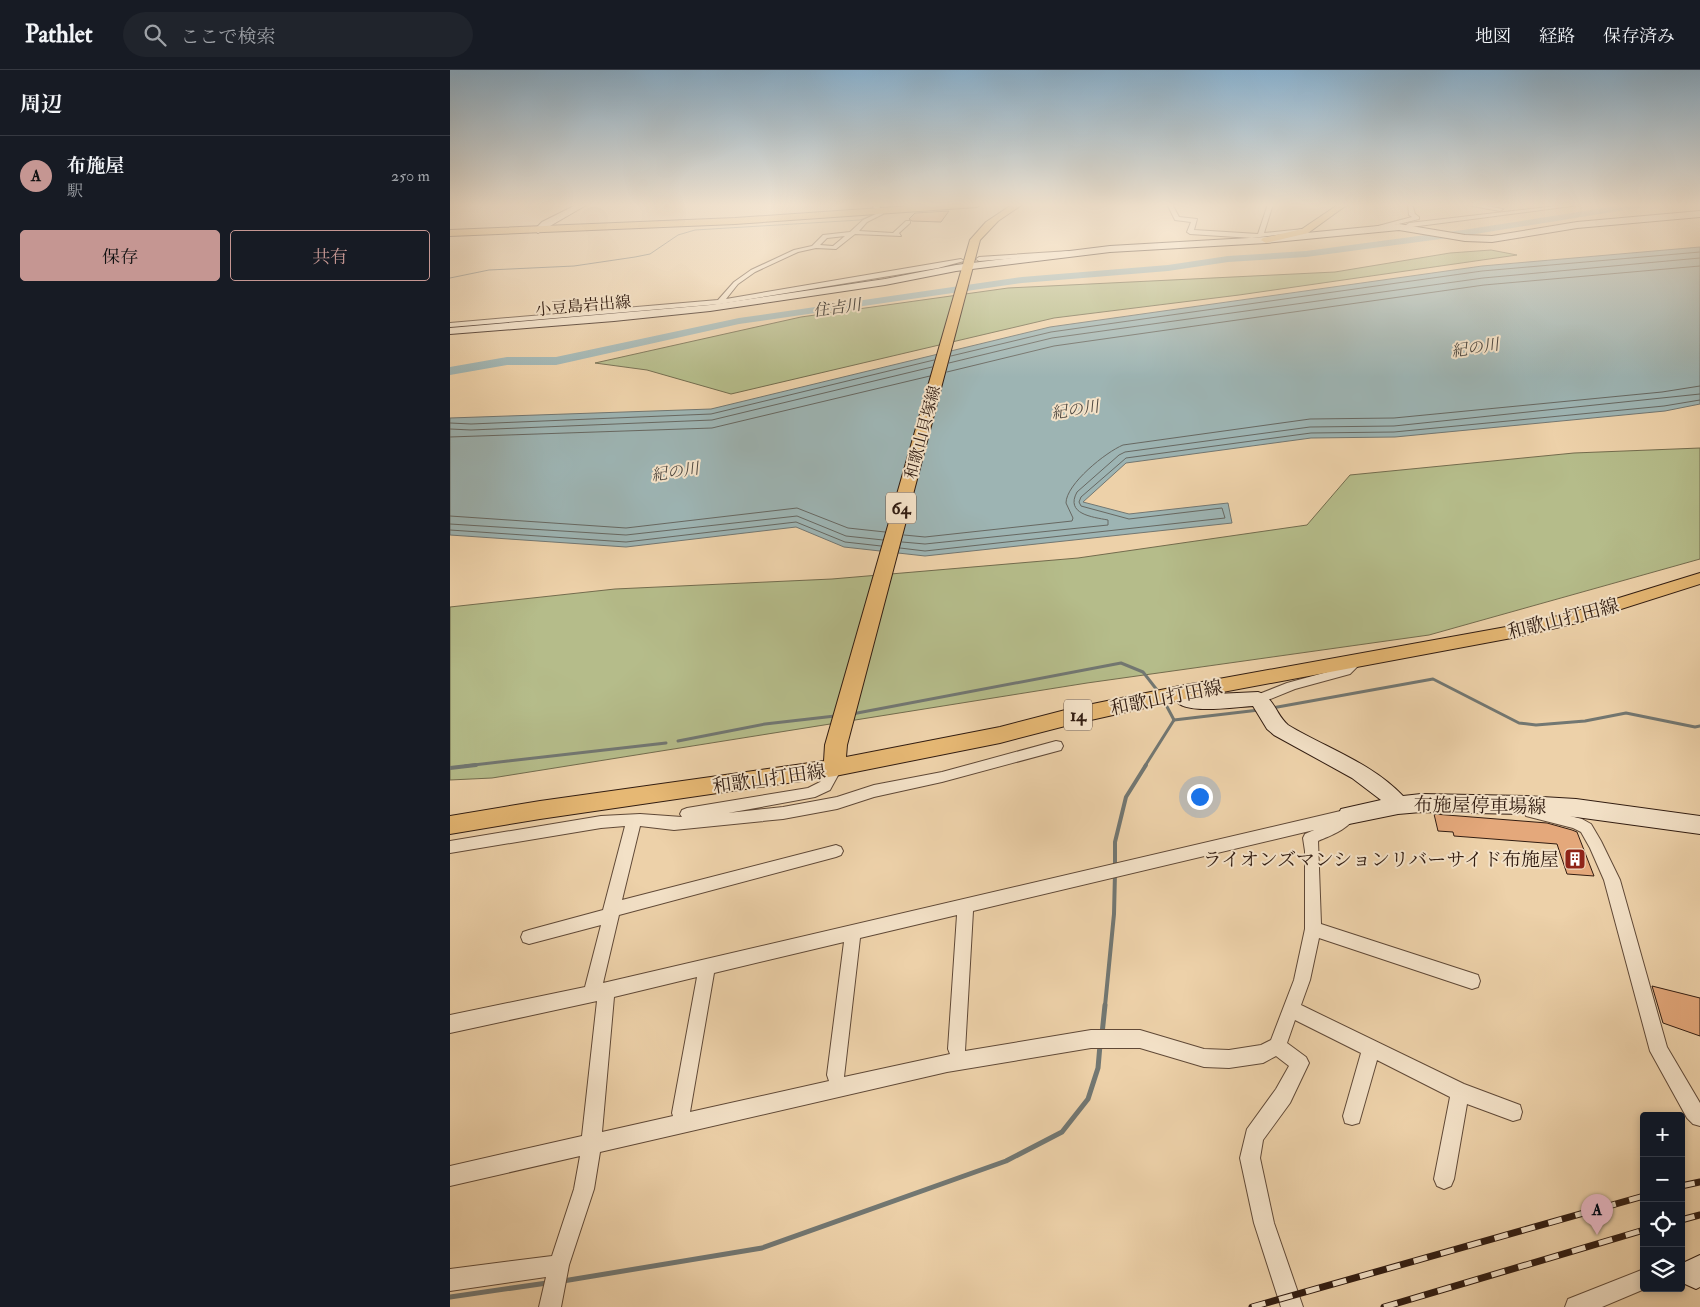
<!DOCTYPE html>
<html lang="ja">
<meta charset="utf-8">
<style>
:root{--surface:#171b24;--page:#20242c;--text:#f1f3f6;--muted:#9ea1a6;--line:#363941;--accent:#c59692}
body{margin:0;font-family:"IM FELL Double Pica","Noto Serif JP",serif;background:var(--page);color:var(--text)}
.controls{position:absolute;right:15px;bottom:15px;display:grid;overflow:hidden;border-radius:5px;box-shadow:0 2px 8px #0003}
.controls button{width:45px;height:45px;display:grid;place-items:center;padding:0;border:0;border-bottom:1px solid var(--line);background:var(--surface);color:var(--text);font:25px sans-serif}
.you{position:absolute;left:749px;top:726px;width:18px;height:18px;margin:-12px;border:4px solid #fff;border-radius:50%;background:#1a73e8;box-shadow:0 0 0 8px #1a73e833}
.badge{display:grid;place-items:center;width:32px;height:32px;border-radius:50%;background:var(--accent);color:#111;font-size:16px;font-weight:700}
.pin{position:absolute;translate:-50% -41px;filter:drop-shadow(0 1px 2px #0008)}
.pin::after{content:'';position:absolute;top:26px;width:18px;height:15px;background:inherit;clip-path:polygon(0 0,100% 0,50% 100%)}
.list{margin:0;padding:0;list-style:none}
h2{display:flex;justify-content:space-between;align-items:center;height:65px;margin:0;padding:0 20px;font-size:21px}
h2 small{font-size:16px;font-weight:400;color:var(--muted)}
.list li{display:grid;grid-template-columns:32px 1fr auto;gap:15px;align-items:center;box-sizing:border-box;height:80px;padding:0 20px;border-top:1px solid var(--line)}
.list b{display:block;font-size:19px;white-space:nowrap}
.list p{margin:0;font-size:16px;white-space:nowrap;color:var(--muted)}
.list em{font-size:16px;font-style:normal;color:var(--muted)}
.actions{display:flex;gap:10px;padding:15px 20px}
.actions a{flex:1;padding:11px 0;border:1px solid var(--accent);border-radius:5px;text-align:center;font-size:18px;color:var(--accent)}
.actions .main{background:var(--accent);color:#111}
.icon{flex:none;width:28px;height:28px;fill:none;stroke:currentColor;stroke-width:2;stroke-linecap:round;stroke-linejoin:round}
.map{position:relative;flex:none;width:1250px;height:1237px;overflow:hidden}
header{display:flex;align-items:center;gap:30px;box-sizing:border-box;height:70px;padding:0 25px;background:var(--surface);border-bottom:1px solid var(--line)}
header strong{font-size:24px}
nav{display:flex;gap:28px;margin-inline-start:auto;font-size:18px}
.search{width:350px;height:45px;background:var(--page);display:flex;align-items:center;gap:12px;box-sizing:border-box;padding:0 18px;border-radius:28px;color:var(--muted);font-size:19px}
main{display:flex}
aside{flex:1;background:var(--surface)}
.map>svg:first-child{display:block}
.green{fill:#b5bc8a;stroke:#736c4e}
.water{fill:#9db4b3;stroke:#727772}
.lines{fill:none;stroke-linecap:round;stroke-linejoin:round}
.shore{stroke:#676862;stroke-width:1}
.stream-far3{stroke:#727772;stroke-width:1}
.stream-far2{stroke:#727772;stroke-width:3}
.stream-far1{stroke:#727772;stroke-width:4}
.stream{stroke:#727772;stroke-width:5}
.river{fill:#9db4b3;fill-rule:evenodd}
.building{fill:#e4a87b;stroke:#311c11}
.street-casing{stroke:#604937;stroke-width:2}
.secondary-casing{stroke:#311c11;stroke-width:2}
.primary-casing{stroke:#311c11;stroke-width:2}
.highway-casing{stroke:#311c11;stroke-width:2}
.street{fill:#f3e1c7;fill-rule:evenodd}
.secondary{fill:#f3e1c7;fill-rule:evenodd}
.primary{fill:#e6b874;fill-rule:evenodd}
.highway{fill:#e6b874;fill-rule:evenodd}
.rail-casing{stroke:#311c11;stroke-width:7}
.rail{stroke:#f3e1c7;stroke-width:5;stroke-dasharray:14;stroke-linecap:butt}
.labels{text-anchor:middle;stroke-width:4;stroke-linejoin:round;paint-order:stroke}
.far-street-label{font-size:16px;fill:#311c11;stroke:#f3e1c7}
.far-water-label{font-size:16px;font-style:italic;fill:#514a42;stroke:#f3e1c7}
.shield{fill:#f3e1c7;stroke:#6b5748;stroke-width:1}
.shield-label{font-size:18px;font-weight:bold;fill:#311c11}
.street-label{font-size:19px;fill:#311c11;stroke:#f3e1c7}
.poi-label{font-size:19px;fill:#311c11;stroke:#f3e1c7;text-anchor:end}
</style>
<header>
<strong>Pathlet</strong>
<div class="search"><svg class="icon" aria-label="search" viewBox="0 0 24 24"><circle cx="10" cy="10" r="6"/><path d="M15 15l6 6"/></svg>ここで検索</div>
<nav><a>地図</a><a>経路</a><a>保存済み</a></nav>
</header>
<main>
<aside>
<h2>周辺<small></small></h2>
<ul class="list">
<li><span class="badge">A</span><div><b>布施屋</b><p>駅</p></div><em>250 m</em></li>
</ul>
<div class="actions"><a class="main">保存</a><a>共有</a></div>
</aside>
<div class="map">
<svg width="1250" height="1237" viewBox="0 0 1250 1237">
<rect width="100%" height="100%" fill="#edd1a9"/>
<filter id="stains"><feTurbulence type="fractalNoise" baseFrequency=".004" numOctaves="4"/><feColorMatrix values="0 0 0 0 .2 0 0 0 0 .09 0 0 0 0 .02 0 0 0 .5 -.17"/></filter>
<radialGradient id="worn" r=".72"><stop offset=".6" stop-color="#630" stop-opacity="0"/><stop offset="1" stop-color="#630" stop-opacity=".3"/></radialGradient>
<g class="green">
<polygon points="1041,180 1067,185 789,225 604,248 281,324 197,300 145,293 351,247 558,218 885,202 1000,183"/>
<polygon points="1250,378 1250,489 979,565 637,613 42,708 0,710 0,537 165,519 382,509 628,488 857,455 900,405 1124,383"/>
</g>
<polygon class="water" points="1250,177 1250,334 1215,341 945,367 861,368 676,393 633,432 679,444 778,433 782,453 475,486 394,477 346,457 176,477 0,465 0,348 261,339 600,257 1032,196"/>
<g class="lines">
<g class="shore">
<polyline points="501,286 601,262 1032,201 1250,182"/>
<polyline points="499,293 602,268 1033,208 1250,188"/>
<polyline points="497,302 604,276 1034,215 1250,196"/>
<polyline points="0,353 21,354 261,344 484,290"/>
<polyline points="0,359 21,360 262,350 482,297"/>
<polyline points="0,367 262,358 480,306"/>
<polyline points="0,446 176,458 347,438 398,458 435,462"/>
<polyline points="0,454 176,465 347,446 396,466 433,470"/>
<polyline points="0,460 176,472 346,452 395,472 431,476"/>
<path d="M 454,465 L 475,467 L 622,451 L 623,448 L 616,433 C 616,414 656,382 673,375 L 860,349 L 944,348 L 1212,322 L 1250,316"/>
<path d="M 452,472 L 475,474 L 658,455 L 658,450 C 642,447 615,444 627,422 L 669,385 L 675,382 L 860,357 L 944,356 L 1250,324"/>
<polyline points="450,478 475,481 775,448 772,438 679,449 631,436 629,432 631,427 676,388 861,363 944,362 1214,336 1250,330"/>
</g>
<g class="stream-far3">
<polyline points="431,136 434,134"/>
<polyline points="0,208 39,200 124,196 185,187 200,184 228,165 245,160 410,150 425,144"/>
</g>
<g class="stream-far2">
<polyline points="715,633 724,650"/>
<polyline points="822,638 983,609 1069,653 1086,655 1135,651 1176,643 1245,657 1250,656"/>
<polyline points="402,644 671,593 693,602 707,620"/>
<polyline points="724,650 809,640"/>
<polyline points="228,671 315,654 385,646"/>
<polyline points="15,696 216,673"/>
<polyline points="695,696 724,650"/>
</g>
<g class="stream-far1">
<polyline points="0,698 26,695"/>
<polyline points="665,797 665,772 676,727 696,695"/>
<polyline points="655,936 664,844 665,803"/>
</g>
<g class="stream">
<polyline points="652,964 655,935"/>
<polyline points="113,1211 312,1178 556,1091 612,1062 638,1029 648,998 650,975"/>
<polyline points="0,1227 97,1213"/>
</g>
<polygon class="river" points="1179,134 1197,134 1193,137 1013,166 856,187 778,192 718,201 572,213 289,254 106,295 57,295 0,305 0,297 57,287 106,287 289,248 572,207 718,195 778,186 856,181 1013,160"/>
</g>
<g class="building">
<polygon points="499,141 491,152 462,151 459,149 465,143"/>
<polygon points="984,744 1097,753 1122,760 1127,762 1144,806 1117,804 1107,774 1004,766 1003,762 988,761"/>
<polygon points="1202,916 1250,928 1250,966 1213,953"/>
</g>
<g class="lines">
<g class="street-casing">
<g id="street">
<path d="M 427,134 L 433,134 L 429,137 L 434,141 L 433,144 L 417,152 L 409,161 L 443,163 L 456,151 L 460,151 L 460,153 L 449,163 L 451,166 L 405,164 L 386,179 L 366,178 L 348,182 L 305,202 L 288,214 L 276,229 L 511,189 L 514,191 L 488,198 L 270,234 L 0,257 L 0,253 L 268,230 L 284,212 L 301,200 L 344,180 L 362,176 L 373,165 L 400,162 L 413,150 L 428,143 L 423,137 ZM 395,166 L 383,176 L 370,175 L 377,168 Z"/>
<polygon points="717,134 722,134 729,147 747,149 744,160 808,164 818,134 823,134 814,163 853,159 856,161 802,168 740,164 737,162 741,152 725,150"/>
<polygon points="958,134 962,134 965,144 969,147 969,149 916,162 913,160 962,147 959,145"/>
<polygon points="1012,134 1024,134 1053,139 1050,141"/>
<polygon points="1124,134 1137,134 961,157 956,159 953,157 959,153"/>
<polygon points="619,181 617,184 529,191 526,189 529,187"/>
<polygon points="908,586 914,590 900,604 845,619 808,634 804,632 802,629 804,626 837,613 892,598 904,587"/>
<path d="M 606,671 L 611,672 L 613,676 L 611,680 L 492,712 L 424,727 L 387,739 L 333,749 L 224,760 L 190,756 L 172,830 L 386,775 L 391,777 L 393,781 L 391,785 L 386,787 L 169,845 L 153,913 L 899,739 L 904,741 L 906,745 C 899,759 882,765 868,771 L 871,854 L 1022,903 L 1028,905 L 1030,911 L 1028,917 L 1022,919 L 869,868 L 860,910 L 851,935 L 1014,1014 L 1070,1035 L 1072,1042 L 1070,1049 L 1063,1051 L 1017,1034 L 1004,1109 L 1001,1116 L 994,1119 L 987,1116 L 984,1109 L 1000,1027 L 927,990 L 909,1053 L 902,1055 L 895,1053 L 893,1046 L 911,983 L 845,950 L 837,973 L 856,987 L 859,993 L 840,1033 L 813,1070 L 810,1088 L 824,1153 L 853,1237 L 831,1237 L 804,1153 L 790,1088 L 797,1059 L 826,1019 L 839,996 L 826,986 L 813,993 L 779,998 L 754,997 L 690,978 L 641,978 L 497,1002 L 150,1082 L 144,1119 L 119,1195 L 111,1237 L 89,1237 L 96,1207 L 0,1221 L 0,1199 L 102,1186 L 124,1119 L 130,1086 L 0,1116 L 0,1096 L 132,1066 L 147,931 L 0,963 L 0,945 L 135,917 L 151,855 L 79,874 L 73,872 L 71,867 L 73,862 L 79,860 L 153,840 L 175,756 L 151,758 L 0,783 L 0,771 L 151,746 L 190,744 L 232,747 L 230,744 L 232,740 L 237,738 L 358,718 L 370,712 L 380,694 L 385,693 L 390,694 L 392,698 L 380,720 L 365,727 L 278,743 L 333,737 L 387,727 L 424,715 L 492,702 ZM 864,760 L 855,764 L 853,768 L 855,781 L 855,859 L 844,910 L 821,970 L 811,975 L 779,980 L 754,979 L 690,960 L 641,960 L 515,981 L 523,841 ZM 507,845 L 498,979 L 500,984 L 394,1007 L 410,868 ZM 394,872 L 377,1005 L 379,1011 L 240,1042 L 264,903 ZM 247,907 L 222,1043 L 223,1046 L 152,1062 L 164,927 Z"/>
<polygon points="1081,736 1132,749 1141,754 1151,771 1170,810 1217,977 1250,1033 1250,1056 1243,1054 1237,1048 1200,981 1154,810 1140,778 1131,762 1123,758 1076,746 1074,742 1076,738"/>
<polygon points="1194,1199 1194,1218 1197,1218 1152,1237 1115,1237 1118,1229"/>
</g>
</g>
<g class="secondary-casing">
<g id="secondary">
<polygon points="128,134 138,134 88,163 84,160 92,152"/>
<polygon points="1250,141 1250,147 1127,158 1042,172 1015,171 949,160 816,173 660,182 506,201 435,215 260,241 164,251 0,264 0,258 260,235 435,209 506,195 660,176 816,167 949,154 1015,165 1042,166 1127,152"/>
<path d="M 730,616 L 737,618 L 745,625 L 808,622 C 824,627 826,645 838,655 C 876,678 922,693 953,726 L 971,724 L 1075,726 L 1126,729 L 1250,746 L 1250,764 L 1126,747 L 1075,744 L 971,742 L 948,744 L 899,754 L 891,751 L 888,745 L 891,739 L 931,730 L 902,708 L 824,665 L 817,659 L 803,636 C 785,637 741,644 728,633 C 725,631 722,626 721,623 L 723,618 Z"/>
<polygon points="1250,1185 1250,1217 1246,1219 1235,1214 1231,1205 1235,1192"/>
</g>
</g>
<g class="primary-casing">
<g id="primary">
<polygon points="563,134 573,134 548,151 530,170 397,675 396,687 550,657 623,638 730,616 1067,555 1117,544 1250,503 1250,514 1127,553 1067,567 730,630 623,654 550,673 385,706 90,749 0,764 0,746 90,731 374,691 375,675 520,170 536,152"/>
<polygon points="889,134 898,134 858,163 816,173 811,170 813,168 852,159"/>
</g>
</g>
<g class="highway-casing">
<polygon id="highway" points="488,134 532,134 527,137 285,154 0,166 0,160 285,148"/>
</g>
<use href="#street" class="street"/>
<use href="#secondary" class="secondary"/>
<use href="#primary" class="primary"/>
<use href="#highway" class="highway"/>
<g class="rail-casing">
<g id="rail">
<polyline points="1231,1116 1250,1112"/>
<polyline points="1231,1150 1250,1145"/>
<polyline points="802,1237 1194,1126"/>
<polyline points="934,1237 1194,1160"/>
</g>
</g>
<use href="#rail" class="rail"/>
</g>
<linearGradient id="sky" x2="0" y2="1"><stop stop-color="#8ab4d3"/><stop offset="0.44" stop-color="#f7ead8"/><stop offset="1" stop-color="#f7ead8" stop-opacity="0"/></linearGradient>
<rect width="1250" height="307" fill="url(#sky)"/>
<defs>
<g id="building-square" transform="scale(1.125)"><rect x="-9" y="-9" width="18" height="18" rx="4" fill="#8f2418" stroke="#f3e1c7"/><path d="M-4-6H4V6H1V3H-1V6H-4ZM-2.5-4.3h1.7v1.8h-1.7ZM.8-4.3h1.7v1.8H.8ZM-2.5-1h1.7V.8h-1.7ZM.8-1h1.7V.8H.8Z" fill="#fff"/></g>
</defs>
<g fill-rule="evenodd">
<use href="#building-square" x="1125" y="789"/>
</g>
<g class="labels">
<g class="far-street-label">
<text transform="translate(133 235) rotate(-5)" y="6">小豆島岩出線</text>
<text transform="translate(472 362) rotate(-75)" y="6">和歌山貝塚線</text>
</g>
<g class="far-water-label">
<text transform="translate(387 237) rotate(-8)" y="6">住吉川</text>
<text transform="translate(1025 277) rotate(-9)" y="6">紀の川</text>
<text transform="translate(625 339) rotate(-9)" y="6">紀の川</text>
<text transform="translate(225 401) rotate(-9)" y="6">紀の川</text>
</g>
<g class="shield">
<rect x="436" y="422.5" width="30" height="31" rx="4"/>
<rect x="614" y="629.5" width="28" height="31" rx="4"/>
</g>
<g class="shield-label">
<text x="451" y="444">64</text>
<text x="628" y="651">14</text>
</g>
<g class="street-label">
<text transform="translate(1113 548) rotate(-14)" y="7">和歌山打田線</text>
<text transform="translate(716 627) rotate(-11)" y="7">和歌山打田線</text>
<text transform="translate(319 708) rotate(-8)" y="7">和歌山打田線</text>
<text transform="translate(1030 735) rotate(1)" y="7">布施屋停車場線</text>
</g>
<g class="poi-label">
<text x="1109" y="796">ライオンズマンションリバーサイド布施屋</text>
</g>
</g>
<rect width="100%" height="100%" filter="url(#stains)"/>
<rect width="100%" height="100%" fill="url(#worn)"/>
</svg>
<div class="controls">
<button>+</button>
<button>−</button>
<button><svg class="icon" aria-label="locate" viewBox="0 0 24 24"><circle cx="12" cy="12" r="6"/><path d="M12 2v4M12 18v4M2 12h4M18 12h4"/></svg></button>
<button><svg class="icon" aria-label="layers" viewBox="0 0 24 24"><path d="M12 4l9 5-9 5-9-5zM3 14l9 5 9-5"/></svg></button>
</div>
<div class="you"></div>
<div class="pin badge" style="left:1147px;top:1165px">A</div>
</div>
</main>
